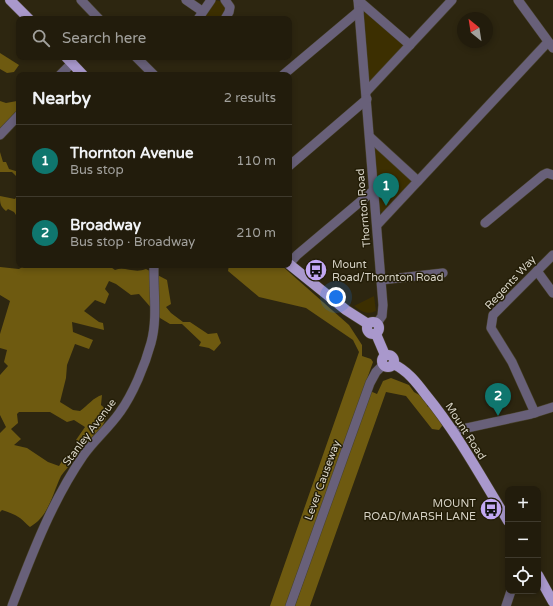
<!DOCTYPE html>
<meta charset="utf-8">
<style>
:root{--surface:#221c0c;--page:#2e291a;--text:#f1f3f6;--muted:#a2a19d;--line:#3f3a2d;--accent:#0f766e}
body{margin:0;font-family:"Varela Round",sans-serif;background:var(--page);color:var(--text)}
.controls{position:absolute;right:12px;bottom:12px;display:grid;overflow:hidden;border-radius:8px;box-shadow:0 2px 6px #0003}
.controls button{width:36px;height:36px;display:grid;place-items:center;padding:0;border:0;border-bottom:1px solid var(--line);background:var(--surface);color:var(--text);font:20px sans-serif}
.compass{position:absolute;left:457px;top:12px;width:36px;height:36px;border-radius:50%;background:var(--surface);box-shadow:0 2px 6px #0003;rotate:330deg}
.you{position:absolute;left:336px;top:297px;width:14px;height:14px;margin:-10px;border:3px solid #fff;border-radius:50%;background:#1a73e8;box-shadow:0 0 0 6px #1a73e833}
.badge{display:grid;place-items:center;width:26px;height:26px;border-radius:50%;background:var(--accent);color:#fff;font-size:13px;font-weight:700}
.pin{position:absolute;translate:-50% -33px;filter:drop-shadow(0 1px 2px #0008)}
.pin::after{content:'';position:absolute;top:21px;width:14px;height:12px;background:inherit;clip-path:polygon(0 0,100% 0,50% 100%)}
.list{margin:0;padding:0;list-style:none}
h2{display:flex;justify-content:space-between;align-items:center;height:52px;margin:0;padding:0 16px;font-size:17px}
h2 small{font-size:13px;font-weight:400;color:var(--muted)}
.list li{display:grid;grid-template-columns:26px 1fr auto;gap:12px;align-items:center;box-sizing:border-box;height:72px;padding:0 16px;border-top:1px solid var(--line)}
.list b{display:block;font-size:15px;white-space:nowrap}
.list p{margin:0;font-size:13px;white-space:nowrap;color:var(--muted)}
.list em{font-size:13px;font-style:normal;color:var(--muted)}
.icon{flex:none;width:22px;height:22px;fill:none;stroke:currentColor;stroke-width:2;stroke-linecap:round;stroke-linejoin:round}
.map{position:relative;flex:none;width:553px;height:606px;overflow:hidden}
.search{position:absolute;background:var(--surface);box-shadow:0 2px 6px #0003;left:16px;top:16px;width:276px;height:44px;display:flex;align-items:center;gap:10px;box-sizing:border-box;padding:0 14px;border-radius:8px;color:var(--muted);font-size:15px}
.panel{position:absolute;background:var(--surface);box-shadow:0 2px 6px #0003;left:16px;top:72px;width:276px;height:196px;border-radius:8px}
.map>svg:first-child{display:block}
.green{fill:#3c2f01}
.forest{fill:#6e5a10}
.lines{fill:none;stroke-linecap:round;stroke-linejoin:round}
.minor-casing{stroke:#48422d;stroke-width:10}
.major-casing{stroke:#48422d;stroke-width:11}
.minor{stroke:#686079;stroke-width:9}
.major{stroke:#a998cc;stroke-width:10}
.labels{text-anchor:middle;stroke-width:3;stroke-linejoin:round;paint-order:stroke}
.street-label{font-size:11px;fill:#d7d3c6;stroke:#231d07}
.poi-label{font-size:11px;fill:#d7d3c6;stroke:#231d07;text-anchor:start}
</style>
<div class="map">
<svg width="553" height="606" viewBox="0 0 553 606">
<rect width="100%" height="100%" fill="#2d2610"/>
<g class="green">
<polygon points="215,0 223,2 228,7 222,19 202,19"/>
<polygon points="364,11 406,46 372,82 369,80"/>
<polygon points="377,147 415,182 384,213 380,211 375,148"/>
<path d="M 374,296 L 376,311 C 367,315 362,312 354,306 Z"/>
</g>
<g class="forest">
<polygon points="0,53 19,65 14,72 7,73 0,69"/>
<polygon points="19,98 19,112 0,131 0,101 6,103 17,101"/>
<polygon points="0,152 3,162 6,162 9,169 19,172 19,181 16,180 16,176 12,172 0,172"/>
<path d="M 18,194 L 19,194 L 19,213 L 16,215 L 14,212 L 8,209 L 6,211 C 0,206 0,203 0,196 L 15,199 Z"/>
<path d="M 26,265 L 108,265 L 115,270 C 125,266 134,274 146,269 L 167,280 L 171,304 L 166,307 L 171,313 L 183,322 L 190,322 L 208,334 L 217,333 L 221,343 L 214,351 L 209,348 L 199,346 L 201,342 L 182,324 L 170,324 L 160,318 L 139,294 L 131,295 L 116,284 L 109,281 L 105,289 L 109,294 L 105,304 L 95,300 L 84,311 L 99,322 L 103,323 L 104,330 L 72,322 L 73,332 L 93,340 L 89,349 L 75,344 L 67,365 L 66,378 L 60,402 L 73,410 L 80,411 C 87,406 94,397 102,395 L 101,405 L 109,412 L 101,429 L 81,448 L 77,446 L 76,440 L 85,427 L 74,420 L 67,422 L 50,412 L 19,412 L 17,414 L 18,423 L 11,429 L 21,439 L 14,445 L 27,448 L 48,462 L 59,466 L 65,456 L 70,458 L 72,461 C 69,467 64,471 61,476 C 52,495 49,516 30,527 C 26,524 24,521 20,518 C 14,514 8,512 2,510 L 0,512 L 0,433 L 6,427 L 0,415 L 0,375 L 8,366 L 4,362 L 7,350 L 0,348 L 0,334 L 10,301 L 0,295 L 0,267 L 19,269 Z"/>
<polygon points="229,265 281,265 349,325 362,345 362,356 371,359 373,362 286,606 270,606 359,352 353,340 306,308 259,297 228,271"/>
<path d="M 391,378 L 409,385 L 414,392 L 421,396 L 427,403 L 427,406 C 435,410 441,417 442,426 L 439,430 L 432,429 L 406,396 L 386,392 L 310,606 L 295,606 L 370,391 L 377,394 L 383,381 Z"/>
</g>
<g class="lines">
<g class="minor-casing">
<g id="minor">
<polyline points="81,0 99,19"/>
<polyline points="186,0 202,11"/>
<polyline points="358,0 383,305 382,316 377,323"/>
<polyline points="358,0 410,45"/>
<polyline points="518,0 553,48"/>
<polyline points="198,19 211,0"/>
<polyline points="225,19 229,12 230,7 225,0"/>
<polyline points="136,57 154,75"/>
<polyline points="60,75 72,63"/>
<polyline points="283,75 359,11"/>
<polyline points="366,92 452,0"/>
<polyline points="0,135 19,115"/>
<polyline points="370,137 418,181"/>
<polyline points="289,166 367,99"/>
<polyline points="485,223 543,175 547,173 553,175"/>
<polyline points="377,225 548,42"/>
<polyline points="289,264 297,255 374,190"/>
<polyline points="537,271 553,293"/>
<polyline points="381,280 443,273"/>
<polyline points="535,413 512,362 491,328 493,315 553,255"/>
<polyline points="453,431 531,414 553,407"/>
<path d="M 12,606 C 32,554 51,503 83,456 C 94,440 109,428 120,412 C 133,394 145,365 151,343 C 158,318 153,291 154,265"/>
<polyline points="290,606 370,383 376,372 383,365"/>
<polyline points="506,606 511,591"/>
</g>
</g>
<g class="major-casing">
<g id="major">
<polyline points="10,0 29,19"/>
<polyline points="66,57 83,75"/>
<polyline points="289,264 346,310 368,324"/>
<circle cx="373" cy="328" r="6"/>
<polyline points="376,334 385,355"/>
<circle cx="388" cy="361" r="6"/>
<path d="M 393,364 C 407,370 417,383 426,395 C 458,434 482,479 508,521"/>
<polyline points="538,575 553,602"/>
</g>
</g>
<use href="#minor" class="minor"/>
<use href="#major" class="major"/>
</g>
<defs>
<g id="bus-disc" transform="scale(1.15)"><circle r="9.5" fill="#c2a8f3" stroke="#231d07"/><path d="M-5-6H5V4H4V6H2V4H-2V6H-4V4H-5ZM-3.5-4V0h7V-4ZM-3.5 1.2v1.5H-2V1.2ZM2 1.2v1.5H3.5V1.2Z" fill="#111"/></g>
</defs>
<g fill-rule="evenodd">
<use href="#bus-disc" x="316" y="270"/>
<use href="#bus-disc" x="491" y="509"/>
</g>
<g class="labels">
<g class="street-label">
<text transform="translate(363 208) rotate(-95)" y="4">Thornton Road</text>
<text transform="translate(510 282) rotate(-47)" y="4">Regents Way</text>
<text transform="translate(466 431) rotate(57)" y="4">Mount Road</text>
<text transform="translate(89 432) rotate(-53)" y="4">Stanley Avenue</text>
<text transform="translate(322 480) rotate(-70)" y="4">Lever Causeway</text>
</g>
<g class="poi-label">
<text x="332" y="268">Mount<tspan x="332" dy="13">Road/Thornton Road</tspan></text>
<text x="476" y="507" text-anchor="end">MOUNT<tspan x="476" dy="13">ROAD/MARSH LANE</tspan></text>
</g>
</g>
</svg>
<div class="controls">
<button>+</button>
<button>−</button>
<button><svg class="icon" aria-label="locate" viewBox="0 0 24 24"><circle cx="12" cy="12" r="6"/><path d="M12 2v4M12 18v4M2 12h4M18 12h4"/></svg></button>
</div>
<svg class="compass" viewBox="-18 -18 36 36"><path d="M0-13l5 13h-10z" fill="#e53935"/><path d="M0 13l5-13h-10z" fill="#a2a19d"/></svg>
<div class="you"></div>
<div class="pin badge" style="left:386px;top:206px">1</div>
<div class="pin badge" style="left:498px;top:416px">2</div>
<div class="search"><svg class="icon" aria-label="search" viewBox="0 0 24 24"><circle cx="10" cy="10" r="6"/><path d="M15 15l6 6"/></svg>Search here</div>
<section class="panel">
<h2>Nearby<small>2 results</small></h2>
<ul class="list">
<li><span class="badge">1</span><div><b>Thornton Avenue</b><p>Bus stop</p></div><em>110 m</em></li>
<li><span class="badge">2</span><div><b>Broadway</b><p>Bus stop · Broadway</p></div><em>210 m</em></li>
</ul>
</section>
</div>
